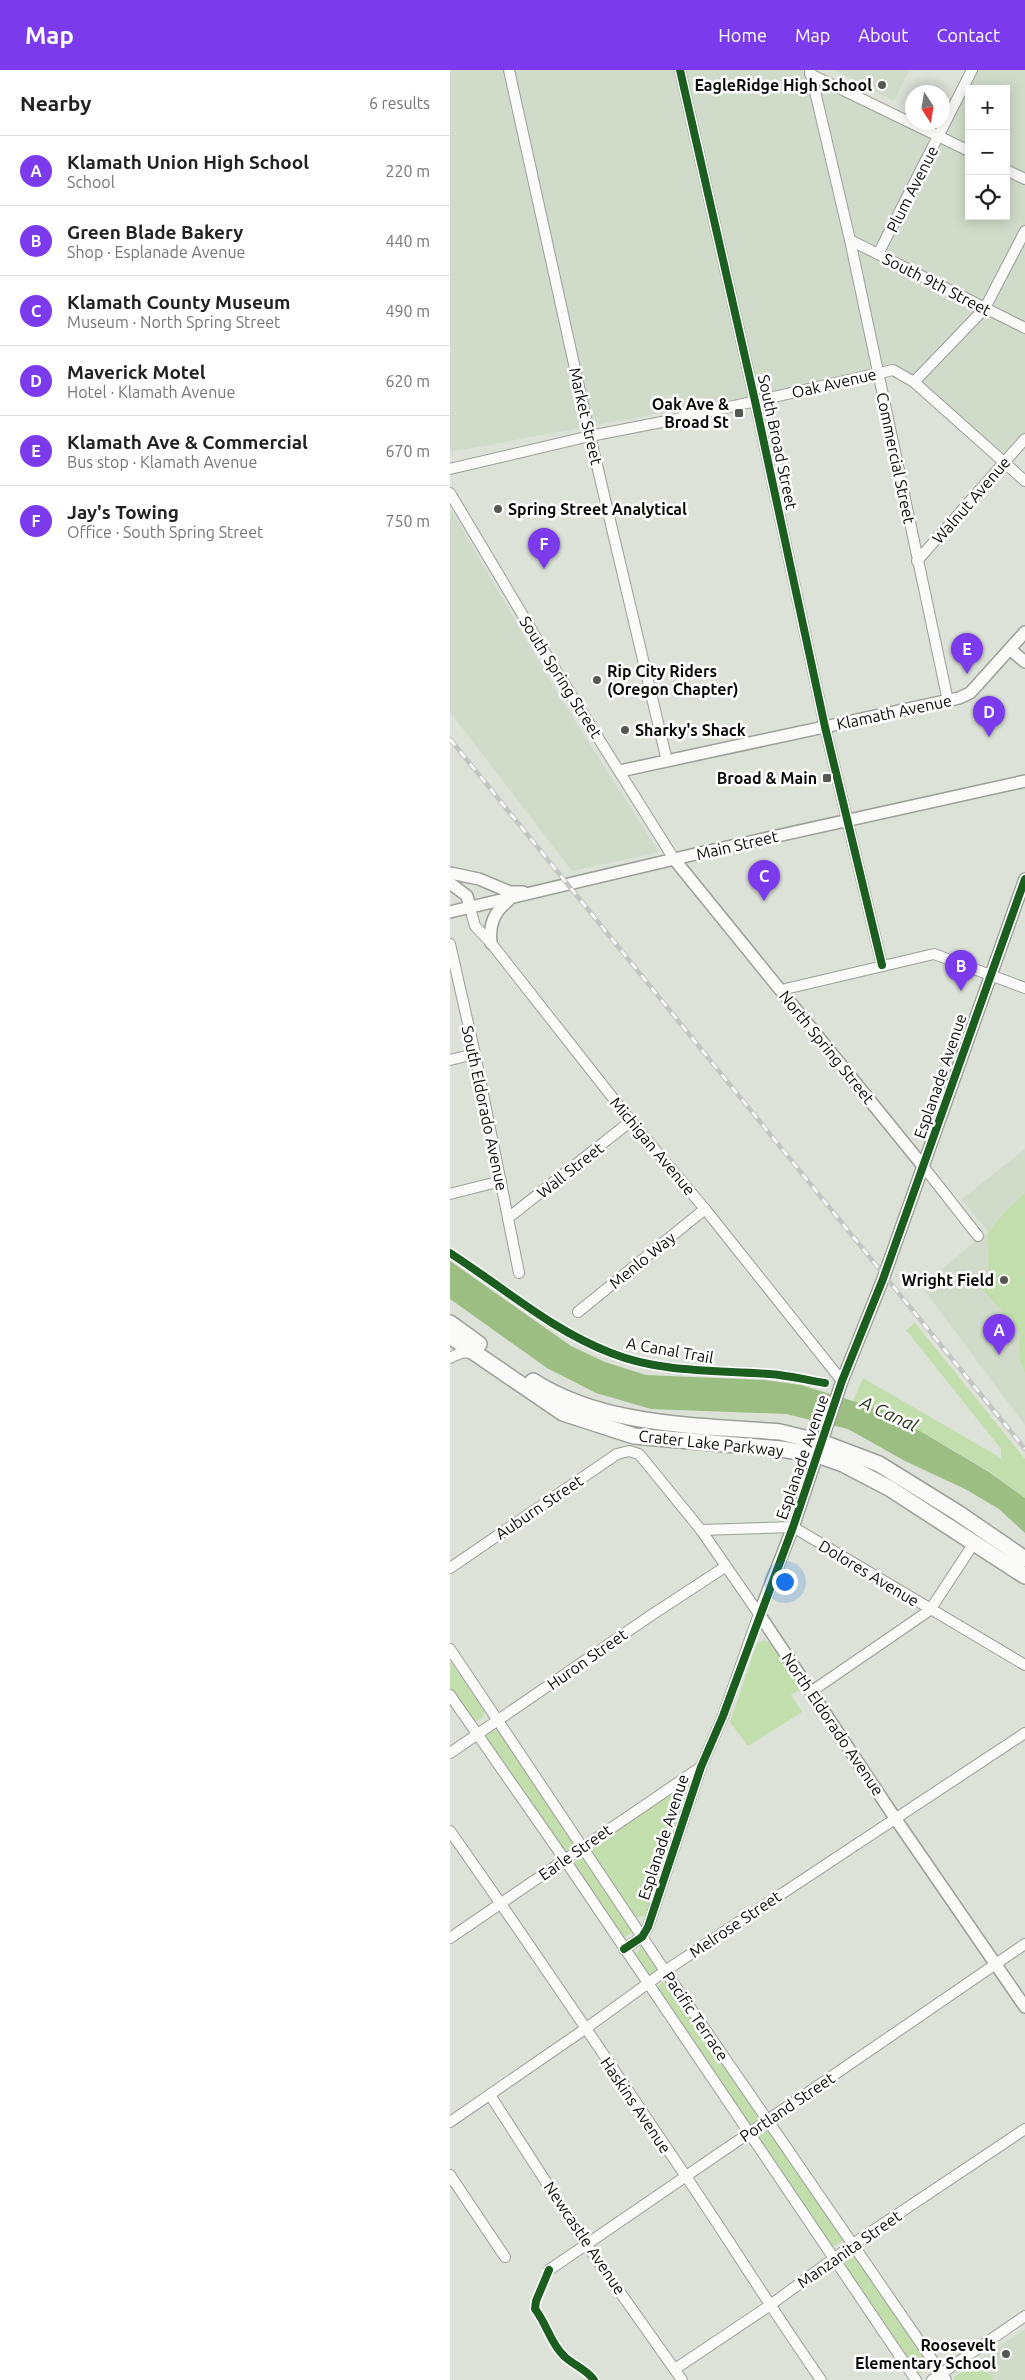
<!DOCTYPE html>
<meta charset="utf-8">
<style>
:root{--surface:#fff;--page:#f2f2f2;--text:#222;--muted:#767676;--line:#e0e0e0;--accent:#7c3aed}
body{margin:0;font-family:Ubuntu,sans-serif;background:var(--page);color:var(--text)}
.controls{position:absolute;right:15px;top:15px;display:grid;overflow:hidden;border-radius:0px;box-shadow:0 2px 12px #0003}
.controls button{width:45px;height:45px;display:grid;place-items:center;padding:0;border:0;border-bottom:1px solid var(--line);background:var(--surface);color:var(--text);font:25px sans-serif}
.compass{position:absolute;left:455px;top:15px;width:45px;height:45px;border-radius:50%;background:var(--surface);box-shadow:0 2px 12px #0003;rotate:168deg}
.you{position:absolute;left:334px;top:1511px;width:18px;height:18px;margin:-12px;border:4px solid #fff;border-radius:50%;background:#1a73e8;box-shadow:0 0 0 8px #1a73e833}
.badge{display:grid;place-items:center;width:32px;height:32px;border-radius:50%;background:var(--accent);color:#fff;font-size:16px;font-weight:700}
.pin{position:absolute;translate:-50% -41px;filter:drop-shadow(0 1px 2px #0008)}
.pin::after{content:'';position:absolute;top:26px;width:18px;height:15px;background:inherit;clip-path:polygon(0 0,100% 0,50% 100%)}
.list{margin:0;padding:0;list-style:none}
h2{display:flex;justify-content:space-between;align-items:center;height:65px;margin:0;padding:0 20px;font-size:21px}
h2 small{font-size:16px;font-weight:400;color:var(--muted)}
.list li{display:grid;grid-template-columns:32px 1fr auto;gap:15px;align-items:center;box-sizing:border-box;height:70px;padding:0 20px;border-top:1px solid var(--line)}
.list b{display:block;font-size:19px;white-space:nowrap}
.list p{margin:0;font-size:16px;white-space:nowrap;color:var(--muted)}
.list em{font-size:16px;font-style:normal;color:var(--muted)}
.icon{flex:none;width:28px;height:28px;fill:none;stroke:currentColor;stroke-width:2;stroke-linecap:round;stroke-linejoin:round}
.map{position:relative;flex:none;width:575px;height:2310px;overflow:hidden}
header{display:flex;align-items:center;gap:30px;box-sizing:border-box;height:70px;padding:0 25px;background:var(--accent);color:#fff}
header strong{font-size:24px}
nav{display:flex;gap:28px;margin-inline-start:auto;font-size:18px}
main{display:flex}
aside{flex:1;background:var(--surface)}
.map>svg:first-child{display:block}
.built{fill:#d0dbc9;fill-rule:evenodd}
.green{fill:#c2dead}
.water{fill:#9cbe83}
.lines{fill:none;stroke-linecap:round;stroke-linejoin:round}
.minor-casing{stroke:#9b9f98;stroke-width:12}
.tertiary-casing{stroke:#9b9f98;stroke-width:14}
.primary-casing{stroke:#9b9f98;stroke-width:18}
.minor{stroke:#fafbf9;stroke-width:10}
.tertiary{stroke:#fafbf9;stroke-width:11}
.primary{stroke:#fafbf9;stroke-width:15}
.rail-casing{stroke:#c3c5c3;stroke-width:4.5}
.rail{stroke:#fff;stroke-width:2.5;stroke-dasharray:8;stroke-linecap:butt}
.cycleway-casing{stroke:#fff;stroke-width:11}
.cycleway{stroke:#1b5e20;stroke-width:8}
.poi-dot{fill:#535850;stroke:#fff;stroke-width:2}
.labels{text-anchor:middle;stroke-width:5;stroke-linejoin:round;paint-order:stroke}
.poi-label{font-size:16px;font-weight:bold;fill:#090d07;stroke:#fff;text-anchor:end}
.street-label{font-size:16px;fill:#090d07;stroke:#fff}
.water-label{font-size:18px;font-style:italic;fill:#1f310f;stroke:#fff}
</style>
<header>
<strong>Map</strong>
<nav><a>Home</a><a>Map</a><a>About</a><a>Contact</a></nav>
</header>
<main>
<aside>
<h2>Nearby<small>6 results</small></h2>
<ul class="list">
<li><span class="badge">A</span><div><b>Klamath Union High School</b><p>School</p></div><em>220 m</em></li>
<li><span class="badge">B</span><div><b>Green Blade Bakery</b><p>Shop · Esplanade Avenue</p></div><em>440 m</em></li>
<li><span class="badge">C</span><div><b>Klamath County Museum</b><p>Museum · North Spring Street</p></div><em>490 m</em></li>
<li><span class="badge">D</span><div><b>Maverick Motel</b><p>Hotel · Klamath Avenue</p></div><em>620 m</em></li>
<li><span class="badge">E</span><div><b>Klamath Ave &amp; Commercial</b><p>Bus stop · Klamath Avenue</p></div><em>670 m</em></li>
<li><span class="badge">F</span><div><b>Jay's Towing</b><p>Office · South Spring Street</p></div><em>750 m</em></li>
</ul>
</aside>
<div class="map">
<svg width="575" height="2310" viewBox="0 0 575 2310">
<rect width="100%" height="100%" fill="#dce2d8"/>
<g class="built">
<path d="M 0,0 L 363,0 L 489,66 L 522,0 L 575,0 L 575,369 L 553,392 L 443,300 L 0,382 ZM 519,19 L 556,19 L 556,146 L 519,146 Z"/>
<polygon points="383,0 459,0 444,31"/>
<polygon points="0,438 106,621 209,782 122,801 0,642"/>
<polygon points="575,1079 575,1355 471,1216 538,1161 512,1129"/>
<polygon points="575,2259 575,2310 505,2310 503,2308"/>
</g>
<g class="green">
<polygon points="575,1123 575,1303 570,1290 569,1260 528,1214 539,1206 538,1164 552,1145"/>
<polygon points="465,1253 575,1389 575,1428 539,1401 438,1342 403,1331 413,1308 551,1388 551,1379 456,1260"/>
<polygon points="314,1570 319,1572 351,1618 341,1625 352,1642 298,1676 280,1652 307,1573"/>
<polygon points="0,1591 34,1641 33,1647 27,1651 21,1650 0,1619"/>
<polygon points="43,1660 50,1661 123,1771 122,1777 116,1781 110,1780 35,1671 36,1664"/>
<polygon points="228,1717 235,1724 195,1846 184,1848 136,1779"/>
<polygon points="128,1788 133,1788 181,1858 181,1863 176,1867 170,1866 121,1795 123,1790"/>
<polygon points="191,1876 197,1878 208,1896 207,1902 201,1906 196,1906 185,1888"/>
<polygon points="214,1912 220,1914 308,2044 307,2050 301,2054 295,2053 207,1923 207,1916"/>
<polygon points="315,2060 321,2062 392,2166 391,2172 385,2176 379,2175 307,2069 308,2064"/>
<polygon points="402,2187 408,2189 478,2293 477,2299 471,2303 465,2302 394,2197 395,2191"/>
<polygon points="530,2290 543,2310 505,2310 503,2308"/>
</g>
<polygon class="water" points="0,1191 121,1276 155,1292 196,1305 314,1310 351,1315 438,1342 539,1402 575,1428 575,1463 549,1439 515,1419 455,1391 398,1359 336,1344 201,1339 146,1323 97,1298 0,1229"/>
<g class="lines">
<g class="minor-casing">
<g id="minor">
<polyline points="59,0 137,353 217,691"/>
<polyline points="230,0 305,331 375,657 432,895"/>
<polyline points="360,0 400,170 498,631"/>
<polyline points="360,4 519,81"/>
<polyline points="556,100 575,109"/>
<polyline points="400,170 575,258"/>
<polyline points="428,184 522,0"/>
<polyline points="464,312 575,411"/>
<polyline points="0,399 140,366 222,350 443,300 464,312 535,238 575,161"/>
<polyline points="0,423 100,591 224,789"/>
<polyline points="467,491 575,369"/>
<polyline points="20,838 25,856 41,873 181,1051 255,1139 392,1311"/>
<polyline points="0,874 25,984 69,1203"/>
<polyline points="331,920 484,884 575,918"/>
<polyline points="0,990 25,984"/>
<polyline points="473,1096 528,1166"/>
<polyline points="0,1124 51,1111"/>
<polyline points="58,1148 181,1051"/>
<polyline points="128,1242 255,1139"/>
<path d="M 0,1288 C 9,1283 14,1281 24,1284"/>
<polyline points="251,1460 343,1457 575,1595"/>
<polyline points="0,1498 167,1384 179,1381 189,1384 251,1460 309,1544 273,1646 251,1697 198,1857 192,1867 174,1879"/>
<polyline points="0,1579 215,1901 496,2310"/>
<polyline points="362,1621 480,1540 524,1473"/>
<polyline points="0,1625 115,1790 466,2310"/>
<polyline points="0,1683 203,1544 275,1497"/>
<path d="M 0,1761 C 80,1874 157,1990 235,2105 C 281,2173 324,2243 371,2310"/>
<polyline points="0,1868 251,1697"/>
<polyline points="40,2025 136,2174 232,2310"/>
<polyline points="0,2052 135,1959 215,1901 575,1663"/>
<polyline points="0,2105 55,2187"/>
<polyline points="99,2200 575,1874"/>
<polyline points="225,2299 319,2236 409,2170 575,2059"/>
<polyline points="482,2310 575,2246"/>
</g>
</g>
<g class="tertiary-casing">
<g id="tertiary">
<polyline points="560,579 575,592"/>
<polyline points="170,701 509,628 520,623 575,562"/>
<polyline points="224,789 473,1096"/>
<polyline points="0,803 29,809 60,822 73,822"/>
<polyline points="575,809 433,1209 392,1311 343,1457 309,1544 445,1748 575,1937"/>
<polyline points="0,813 17,826 20,838"/>
<polyline points="0,842 250,783 575,711"/>
<path d="M 41,873 C 39,854 44,842 58,831"/>
</g>
</g>
<g class="primary-casing">
<g id="primary">
<polyline points="0,1253 29,1274"/>
<polyline points="0,1266 113,1343 184,1366 331,1379 367,1385 393,1394 439,1418 575,1506"/>
<path d="M 83,1311 C 155,1357 248,1355 330,1362 L 371,1372 L 429,1394 L 508,1443 L 575,1489"/>
</g>
</g>
<use href="#minor" class="minor"/>
<use href="#tertiary" class="tertiary"/>
<use href="#primary" class="primary"/>
<g class="rail-casing">
<polyline id="rail" points="0,669 575,1379"/>
</g>
<use href="#rail" class="rail"/>
<g class="cycleway-casing">
<g id="cycleway">
<polyline points="230,0 305,331 375,657 432,895"/>
<path d="M 0,1183 C 53,1217 101,1260 161,1283 C 211,1303 266,1300 319,1304 C 337,1305 356,1310 375,1313"/>
<polyline points="174,1879 192,1867 198,1857 251,1697 273,1646 343,1457 392,1311 433,1209 575,809"/>
<path d="M 99,2200 L 86,2231 L 85,2239 C 97,2254 100,2273 114,2286 C 123,2295 136,2299 144,2310"/>
</g>
</g>
<use href="#cycleway" class="cycleway"/>
</g>
<g class="poi-dot">
<circle cx="432" cy="15" r="5"/>
<rect x="284" y="338" width="10" height="10" rx="2.5"/>
<circle cx="48" cy="439" r="5"/>
<circle cx="147" cy="610" r="5"/>
<circle cx="175" cy="660" r="5"/>
<rect x="372" y="703" width="10" height="10" rx="2.5"/>
<circle cx="554" cy="1210" r="5"/>
<circle cx="556" cy="2284" r="5"/>
</g>
<g class="labels">
<g class="poi-label">
<text x="422" y="21">EagleRidge High School</text>
<text x="279" y="340">Oak Ave &amp;<tspan x="279" dy="18">Broad St</tspan></text>
<text x="58" y="445" text-anchor="start">Spring Street Analytical</text>
<text x="157" y="607" text-anchor="start">Rip City Riders<tspan x="157" dy="18">(Oregon Chapter)</tspan></text>
<text x="185" y="666" text-anchor="start">Sharky's Shack</text>
<text x="367" y="714">Broad &amp; Main</text>
<text x="544" y="1216">Wright Field</text>
<text x="546" y="2281">Roosevelt<tspan x="546" dy="18">Elementary School</tspan></text>
</g>
<g class="street-label">
<text transform="translate(462 119) rotate(-63)" y="6">Plum Avenue</text>
<text transform="translate(487 214) rotate(27)" y="6">South 9th Street</text>
<text transform="translate(384 313) rotate(-13)" y="6">Oak Avenue</text>
<text transform="translate(136 346) rotate(77)" y="6">Market Street</text>
<text transform="translate(328 372) rotate(78)" y="6">South Broad Street</text>
<text transform="translate(446 388) rotate(78)" y="6">Commercial Street</text>
<text transform="translate(521 430) rotate(-49)" y="6">Walnut Avenue</text>
<text transform="translate(111 607) rotate(58)" y="6">South Spring Street</text>
<text transform="translate(444 642) rotate(-12)" y="6">Klamath Avenue</text>
<text transform="translate(287 775) rotate(-13)" y="6">Main Street</text>
<text transform="translate(377 977) rotate(51)" y="6">North Spring Street</text>
<text transform="translate(490 1006) rotate(-71)" y="6">Esplanade Avenue</text>
<text transform="translate(35 1038) rotate(78)" y="6">South Eldorado Avenue</text>
<text transform="translate(203 1076) rotate(50)" y="6">Michigan Avenue</text>
<text transform="translate(120 1100) rotate(-38)" y="6">Wall Street</text>
<text transform="translate(192 1190) rotate(-39)" y="6">Menlo Way</text>
<text transform="translate(220 1280) rotate(10)" y="6">A Canal Trail</text>
<text transform="translate(261 1373) rotate(6)" y="6">Crater Lake Parkway</text>
<text transform="translate(352 1387) rotate(-71)" y="6">Esplanade Avenue</text>
<text transform="translate(89 1437) rotate(-34)" y="6">Auburn Street</text>
<text transform="translate(419 1503) rotate(31)" y="6">Dolores Avenue</text>
<text transform="translate(137 1589) rotate(-35)" y="6">Huron Street</text>
<text transform="translate(383 1654) rotate(56)" y="6">North Eldorado Avenue</text>
<text transform="translate(213 1767) rotate(-72)" y="6">Esplanade Avenue</text>
<text transform="translate(125 1782) rotate(-35)" y="6">Earle Street</text>
<text transform="translate(285 1854) rotate(-34)" y="6">Melrose Street</text>
<text transform="translate(246 1946) rotate(56)" y="6">Pacific Terrace</text>
<text transform="translate(186 2035) rotate(56)" y="6">Haskins Avenue</text>
<text transform="translate(337 2037) rotate(-34)" y="6">Portland Street</text>
<text transform="translate(135 2168) rotate(56)" y="6">Newcastle Avenue</text>
<text transform="translate(399 2179) rotate(-35)" y="6">Manzanita Street</text>
</g>
<g class="water-label">
<text transform="translate(439 1344) rotate(25)" y="6">A Canal</text>
</g>
</g>
</svg>
<div class="controls">
<button>+</button>
<button>−</button>
<button><svg class="icon" aria-label="locate" viewBox="0 0 24 24"><circle cx="12" cy="12" r="6"/><path d="M12 2v4M12 18v4M2 12h4M18 12h4"/></svg></button>
</div>
<svg class="compass" viewBox="-18 -18 36 36"><path d="M0-13l5 13h-10z" fill="#e53935"/><path d="M0 13l5-13h-10z" fill="#767676"/></svg>
<div class="you"></div>
<div class="pin badge" style="left:549px;top:1285px">A</div>
<div class="pin badge" style="left:511px;top:921px">B</div>
<div class="pin badge" style="left:314px;top:831px">C</div>
<div class="pin badge" style="left:539px;top:667px">D</div>
<div class="pin badge" style="left:517px;top:604px">E</div>
<div class="pin badge" style="left:94px;top:499px">F</div>
</div>
</main>
